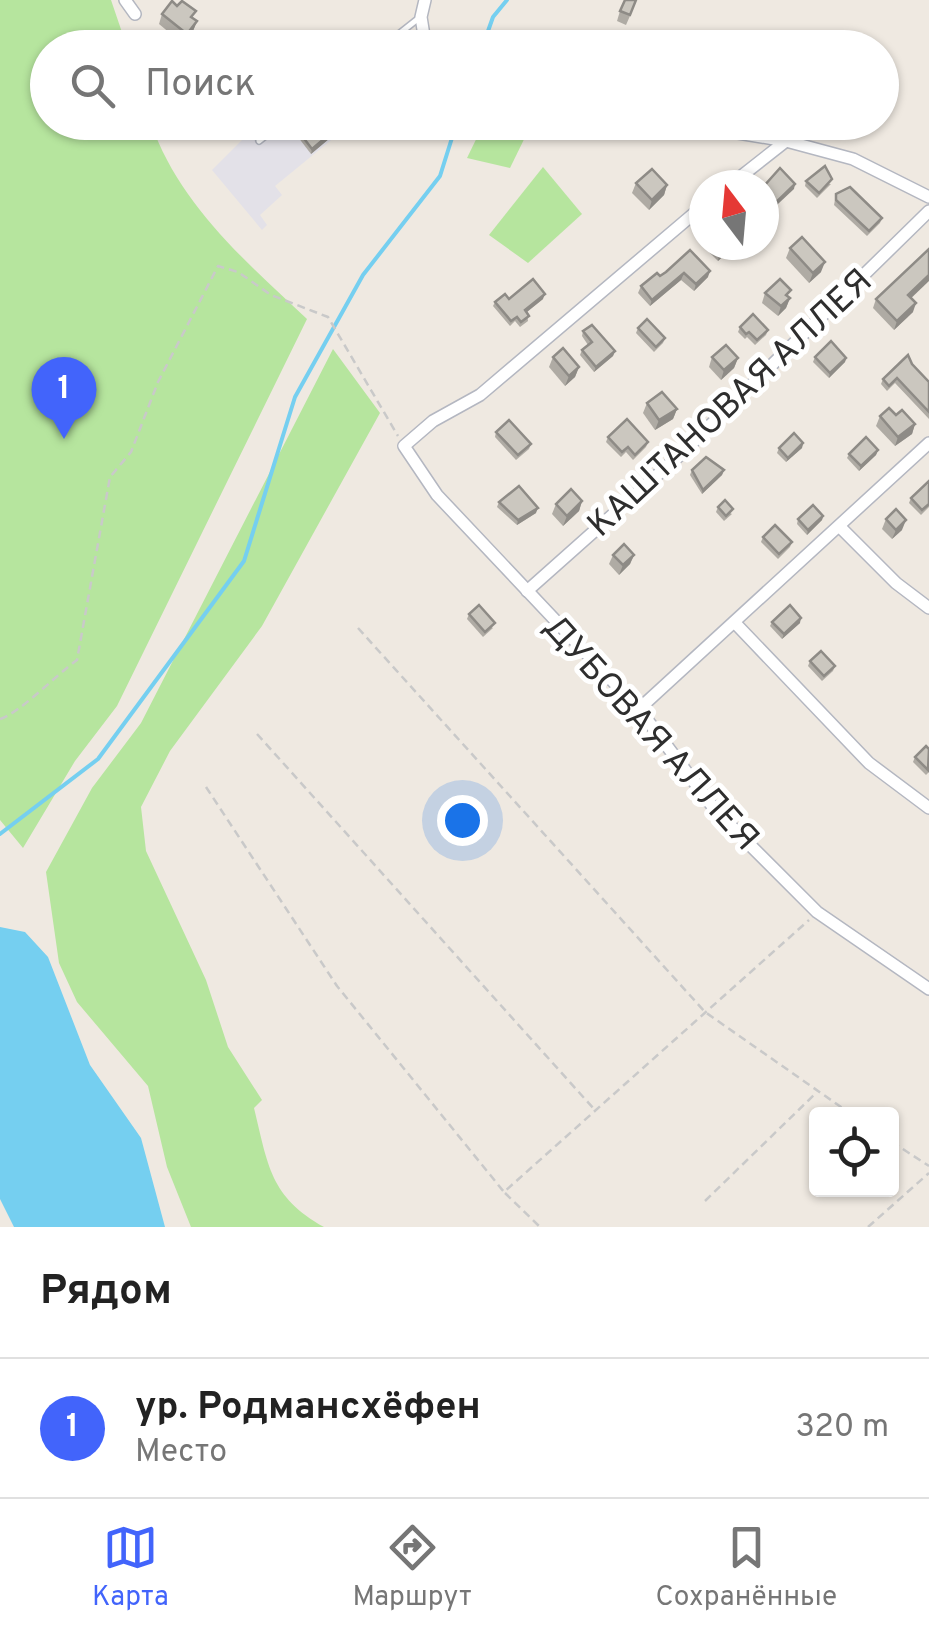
<!DOCTYPE html>
<html lang="ru">
<meta charset="utf-8">
<style>
:root{--surface:#fff;--page:#f2f2f2;--text:#222;--muted:#767676;--line:#e0e0e0;--accent:#4264fb}
body{margin:0;font-family:Overpass,sans-serif;background:var(--page);color:var(--text)}
.controls{position:absolute;right:30px;bottom:30px;display:grid;overflow:hidden;border-radius:10px;box-shadow:0 2px 8px #0004}
.controls button{width:90px;height:90px;display:grid;place-items:center;padding:0;border:0;border-bottom:2px solid var(--line);background:var(--surface);color:var(--text);font:50px sans-serif}
.compass{position:absolute;left:689px;top:170px;width:90px;height:90px;border-radius:50%;background:var(--surface);box-shadow:0 2px 8px #0004;rotate:344deg}
.you{position:absolute;left:462px;top:820px;width:35px;height:35px;margin:-25px;border:8px solid #fff;border-radius:50%;background:#1a73e8;box-shadow:0 0 0 15px #1a73e833}
.badge{display:grid;place-items:center;width:65px;height:65px;border-radius:50%;background:var(--accent);color:#fff;font-size:32px;font-weight:700}
.pin{position:absolute;translate:-50% -82px;filter:drop-shadow(0 2px 5px #0008)}
.pin::after{content:'';position:absolute;top:52px;width:35px;height:30px;background:inherit;clip-path:polygon(0 0,100% 0,50% 100%)}
.list{margin:0;padding:0;list-style:none}
h2{display:flex;justify-content:space-between;align-items:center;height:130px;margin:0;padding:0 40px;font-size:42px}
h2 small{font-size:32px;font-weight:400;color:var(--muted)}
.list li{display:grid;grid-template-columns:65px 1fr auto;gap:30px;align-items:center;box-sizing:border-box;height:140px;padding:0 40px;border-top:2px solid var(--line)}
.list b{display:block;font-size:38px;white-space:nowrap}
.list p{margin:0;font-size:32px;white-space:nowrap;color:var(--muted)}
.list em{font-size:32px;font-style:normal;color:var(--muted)}
.icon{flex:none;width:55px;height:55px;fill:none;stroke:currentColor;stroke-width:2;stroke-linecap:round;stroke-linejoin:round}
.map{position:relative;flex:none;width:929px;height:1227px;overflow:hidden}
.search{position:absolute;background:var(--surface);box-shadow:0 2px 8px #0004;left:30px;right:30px;top:30px;height:110px;display:flex;align-items:center;gap:25px;box-sizing:border-box;padding:0 35px;border-radius:55px;color:var(--muted);font-size:38px}
.sheet{height:270px;background:var(--surface)}
nav{display:flex;justify-content:space-around;align-items:center;box-sizing:border-box;height:140px;border-top:2px solid var(--line);background:var(--surface);font-size:28px;color:var(--muted)}
nav a{display:grid;justify-items:center;gap:5px}
nav .on{color:var(--accent)}
.map>svg:first-child{display:block}
.industrial{fill:#e3e1e8}
.green{fill:#b6e59e}
.water{fill:#75cff0}
.lines{fill:none;stroke-linecap:round;stroke-linejoin:round}
.stream{stroke:#75cff0;stroke-width:4}
.service-casing{stroke:#b4b7c1;stroke-width:8}
.minor-casing{stroke:#b4b7c1;stroke-width:14}
.path{stroke:#c9c9c9;stroke-width:2.5;stroke-dasharray:8 5;stroke-linecap:butt}
.service{stroke:#fff;stroke-width:5}
.minor{stroke:#fff;stroke-width:11}
.wall{fill:#afaba4}
.shaded-wall{fill:#8e8b86}
.building{fill:#cbc7bf;stroke:#8e8b86;stroke-width:2.5}
.labels{text-anchor:middle;stroke-width:10;stroke-linejoin:round;paint-order:stroke}
.street-label{font-size:35px;fill:#2e2e2e;stroke:#fff}
</style>
<div class="map">
<svg width="929" height="1227" viewBox="0 0 929 1227">
<rect width="100%" height="100%" fill="#efe9e1"/>
<polygon class="industrial" points="259,123 352,123 275,186 282,195 260,215 267,225 262,230 212,170"/>
<g class="green">
<path d="M 0,0 L 111,0 L 127,47 L 48,48 L 48,122 L 151,123 C 178,203 247,263 307,319 L 117,706 L 75,761 L 23,848 L 0,820 Z"/>
<polygon points="484,123 532,123 510,168 467,158"/>
<polygon points="543,167 582,214 528,263 489,235"/>
<path d="M 333,349 L 380,413 L 262,626 L 170,751 L 141,807 L 146,851 L 206,980 L 228,1047 L 262,1100 L 254,1108 C 268,1165 270,1197 324,1227 L 191,1227 L 167,1167 L 148,1086 L 77,1002 L 59,963 L 46,872 L 92,788 L 141,723 Z"/>
</g>
<polygon class="water" points="0,927 25,932 48,957 90,1065 141,1138 165,1227 14,1227 0,1199"/>
<g class="lines">
<g class="stream">
<polyline points="482,48 493,17 507,0"/>
<polyline points="0,834 98,759 244,561 295,397 363,275 440,176 457,122"/>
</g>
<g class="service-casing">
<g id="service">
<polyline points="381,48 419,18"/>
<polyline points="259,141 283,122"/>
</g>
</g>
<g class="minor-casing">
<g id="minor">
<polyline points="125,0 135,14"/>
<polyline points="425,0 421,17 426,48"/>
<polyline points="672,122 786,141 853,159 929,197"/>
<polyline points="730,185 786,141"/>
<polyline points="704,205 480,395 433,421 404,446 437,495 639,709 716,811 817,912 929,989"/>
<polyline points="840,527 896,583 929,608"/>
<polyline points="527,591 681,454 929,211"/>
<polyline points="736,624 869,763 929,808"/>
<polyline points="639,709 929,443"/>
</g>
</g>
<g class="path">
<polyline points="358,628 705,1012 851,1114"/>
<path d="M 0,719 C 20,713 56,675 77,660 L 110,477 L 131,452 L 158,382 L 218,266 L 238,272 L 271,295 L 328,317 L 398,436"/>
<polyline points="257,734 594,1109"/>
<polyline points="206,787 337,986 504,1192 809,920"/>
<polyline points="892,1142 929,1166"/>
<polyline points="505,1193 540,1227"/>
<polyline points="705,1201 816,1093"/>
<polyline points="868,1227 929,1173"/>
</g>
<use href="#service" class="service"/>
<use href="#minor" class="minor"/>
</g>
<g class="wall">
<polygon points="633,9 626,25 617,21 620,11"/>
<polygon points="162,14 193,18 197,21 193,31 183,44 159,24"/>
<polygon points="349,122 311,154 298,137 299,132"/>
<polygon points="806,181 831,184 817,198 805,186"/>
<polygon points="636,183 667,185 664,195 649,210 632,193"/>
<polygon points="836,194 882,218 880,223 867,236 834,205"/>
<polygon points="704,245 735,245 718,261 703,246"/>
<polygon points="790,248 821,272 809,283 786,258"/>
<polygon points="690,250 708,277 694,291 681,280 650,306 638,293 641,286 666,272"/>
<polygon points="765,293 790,298 786,308 778,316 762,303"/>
<polygon points="911,298 913,312 894,330 873,308 876,299"/>
<polygon points="509,299 543,299 527,312 528,321 520,327 515,321 510,326 493,306 495,302"/>
<polygon points="740,327 768,330 766,335 755,345 747,337 745,339 738,332"/>
<polygon points="638,328 665,338 663,343 654,352 636,333"/>
<polygon points="583,331 615,351 613,356 594,372 580,355 582,350 588,345 582,336"/>
<polygon points="553,357 579,367 575,377 565,386 549,367"/>
<polygon points="712,357 738,358 734,368 721,380 709,367"/>
<polygon points="815,357 846,358 845,362 829,378 813,362"/>
<polygon points="912,364 929,382 929,419 895,383 887,391 881,384 883,379"/>
<polygon points="647,403 677,409 673,419 655,430 643,413"/>
<polygon points="896,415 915,424 912,434 895,446 876,426 880,416"/>
<polygon points="496,432 531,444 529,449 516,460 495,437"/>
<polygon points="608,437 648,442 646,447 633,460 626,452 621,457 606,442"/>
<polygon points="803,443 802,448 786,462 777,453 779,448"/>
<polygon points="878,450 876,455 859,471 847,458 849,454"/>
<polygon points="692,470 724,470 722,475 702,494 690,475"/>
<polygon points="929,481 929,507 921,515 909,503 911,498"/>
<polygon points="582,501 579,511 563,526 552,514 556,504"/>
<polygon points="499,502 536,513 517,525 497,507"/>
<polygon points="718,507 732,514 724,521 716,512"/>
<polygon points="823,516 822,520 807,535 797,524 798,519"/>
<polygon points="886,519 902,530 892,539 882,529"/>
<polygon points="763,537 792,542 790,547 778,559 761,542"/>
<polygon points="613,555 634,555 630,564 619,575 609,564"/>
<polygon points="469,614 493,628 483,637 467,619"/>
<polygon points="772,622 800,623 782,639 770,626"/>
<polygon points="810,661 835,666 833,671 822,681 808,666"/>
<polygon points="929,749 929,772 926,775 913,762 915,757"/>
</g>
<g class="shaded-wall">
<polygon points="197,21 193,31 183,44 187,34"/>
<polygon points="344,122 349,122 311,154 312,149"/>
<polygon points="795,184 794,189 764,217 764,214"/>
<polygon points="667,185 664,195 649,210 652,200"/>
<polygon points="731,245 735,245 718,261 719,256"/>
<polygon points="825,262 821,272 809,283 813,273"/>
<polygon points="710,271 708,277 694,291 696,284"/>
<polygon points="684,273 681,280 650,306 652,300"/>
<polygon points="929,275 929,281 905,304 908,295"/>
<polygon points="545,294 543,299 523,315 525,310"/>
<polygon points="790,298 786,308 778,316 781,306"/>
<polygon points="916,303 913,312 894,330 897,321"/>
<polygon points="615,351 613,356 594,372 596,367"/>
<polygon points="738,358 734,368 721,380 724,370"/>
<polygon points="846,358 845,362 829,378 830,373"/>
<polygon points="579,367 575,377 565,386 569,376"/>
<polygon points="677,409 673,419 655,430 659,420"/>
<polygon points="915,424 912,434 895,446 898,437"/>
<polygon points="803,443 802,448 786,462 788,458"/>
<polygon points="878,450 876,455 859,471 861,466"/>
<polygon points="724,470 722,475 702,494 703,490"/>
<polygon points="582,501 579,511 563,526 567,516"/>
<polygon points="538,508 536,513 517,525 518,520"/>
<polygon points="823,516 822,520 807,535 808,530"/>
<polygon points="906,520 902,530 892,539 896,530"/>
<polygon points="634,555 630,564 619,575 623,565"/>
<polygon points="801,618 800,623 782,639 784,634"/>
</g>
<g class="building">
<polygon points="625,0 636,0 630,15 620,11"/>
<polygon points="172,1 177,6 182,1 196,11 191,17 197,21 187,34 162,14"/>
<polygon points="311,122 344,122 312,149 299,132"/>
<polygon points="825,166 832,179 819,193 806,181"/>
<polygon points="780,168 795,184 764,214 764,186"/>
<polygon points="652,169 667,185 652,200 636,183"/>
<polygon points="850,187 882,218 869,231 836,200 836,194"/>
<polygon points="802,237 825,262 813,273 790,248"/>
<polygon points="709,245 731,245 719,256"/>
<polygon points="929,249 929,275 908,295 916,303 897,321 876,299"/>
<polygon points="690,250 710,271 696,284 684,273 652,300 641,286 657,273 660,276 666,272"/>
<polygon points="533,279 545,294 525,310 529,316 521,322 517,317 511,321 495,302 505,294 509,299"/>
<polygon points="780,279 791,290 786,295 790,298 781,306 765,293"/>
<polygon points="753,314 768,330 757,340 749,332 746,334 740,327"/>
<polygon points="647,319 665,338 656,347 638,328"/>
<polygon points="592,325 615,351 596,367 582,350 592,342 583,331"/>
<polygon points="831,341 846,358 830,373 815,357"/>
<polygon points="726,345 738,358 724,370 712,357"/>
<polygon points="563,348 579,367 569,376 553,357"/>
<polygon points="908,355 912,364 929,382 929,412 897,378 889,386 883,379"/>
<polygon points="662,392 677,409 659,420 647,403"/>
<polygon points="889,408 896,415 902,410 915,424 898,437 880,416"/>
<polygon points="627,419 648,442 635,455 628,447 622,452 608,437"/>
<polygon points="509,420 531,444 518,455 496,432"/>
<polygon points="794,433 803,443 788,458 779,448"/>
<polygon points="866,437 878,450 861,466 849,454"/>
<polygon points="706,457 724,470 703,490 692,470"/>
<polygon points="929,481 929,504 922,510 911,498"/>
<polygon points="519,486 538,508 518,520 499,502"/>
<polygon points="571,489 582,501 567,516 556,504"/>
<polygon points="725,500 733,509 726,516 718,507"/>
<polygon points="813,505 823,516 808,530 798,519"/>
<polygon points="896,509 906,520 896,530 886,519"/>
<polygon points="775,525 792,542 779,554 763,537"/>
<polygon points="624,544 634,555 623,565 613,555"/>
<polygon points="479,605 495,623 485,632 469,614"/>
<polygon points="790,605 801,618 784,634 772,622"/>
<polygon points="821,651 835,666 824,676 810,661"/>
<polygon points="926,746 929,749 928,770 915,757"/>
</g>
<g class="labels">
<g class="street-label">
<text transform="translate(729 402) rotate(-43)" y="12">КАШТАНОВАЯ АЛЛЕЯ</text>
<text transform="translate(652 732) rotate(48)" y="12">ДУБОВАЯ АЛЛЕЯ</text>
</g>
</g>
</svg>
<div class="controls">
<button><svg class="icon" aria-label="locate" viewBox="0 0 24 24"><circle cx="12" cy="12" r="6"/><path d="M12 2v4M12 18v4M2 12h4M18 12h4"/></svg></button>
</div>
<svg class="compass" viewBox="-18 -18 36 36"><path d="M0-13l5 13h-10z" fill="#e53935"/><path d="M0 13l5-13h-10z" fill="#767676"/></svg>
<div class="you"></div>
<div class="pin badge" style="left:64px;top:439px">1</div>
<div class="search"><svg class="icon" aria-label="search" viewBox="0 0 24 24"><circle cx="10" cy="10" r="6"/><path d="M15 15l6 6"/></svg>Поиск</div>
</div>
<section class="sheet">
<h2>Рядом<small></small></h2>
<ul class="list">
<li><span class="badge">1</span><div><b>ур. Родмансхёфен</b><p>Место</p></div><em>320 m</em></li>
</ul>
</section>
<nav>
<a class="on"><svg class="icon" aria-label="map" viewBox="0 0 24 24"><path d="M3 6l6-2 6 2 6-2v14l-6 2-6-2-6 2zM9 4v14M15 6v14"/></svg>Карта</a>
<a><svg class="icon" aria-label="directions" viewBox="0 0 24 24"><path d="M12 3l9 9-9 9-9-9zM9 14v-3h6M13 9l2 2-2 2"/></svg>Маршрут</a>
<a><svg class="icon" aria-label="saved" viewBox="0 0 24 24"><path d="M7 4h10v16l-5-4-5 4z"/></svg>Сохранённые</a>
</nav>
